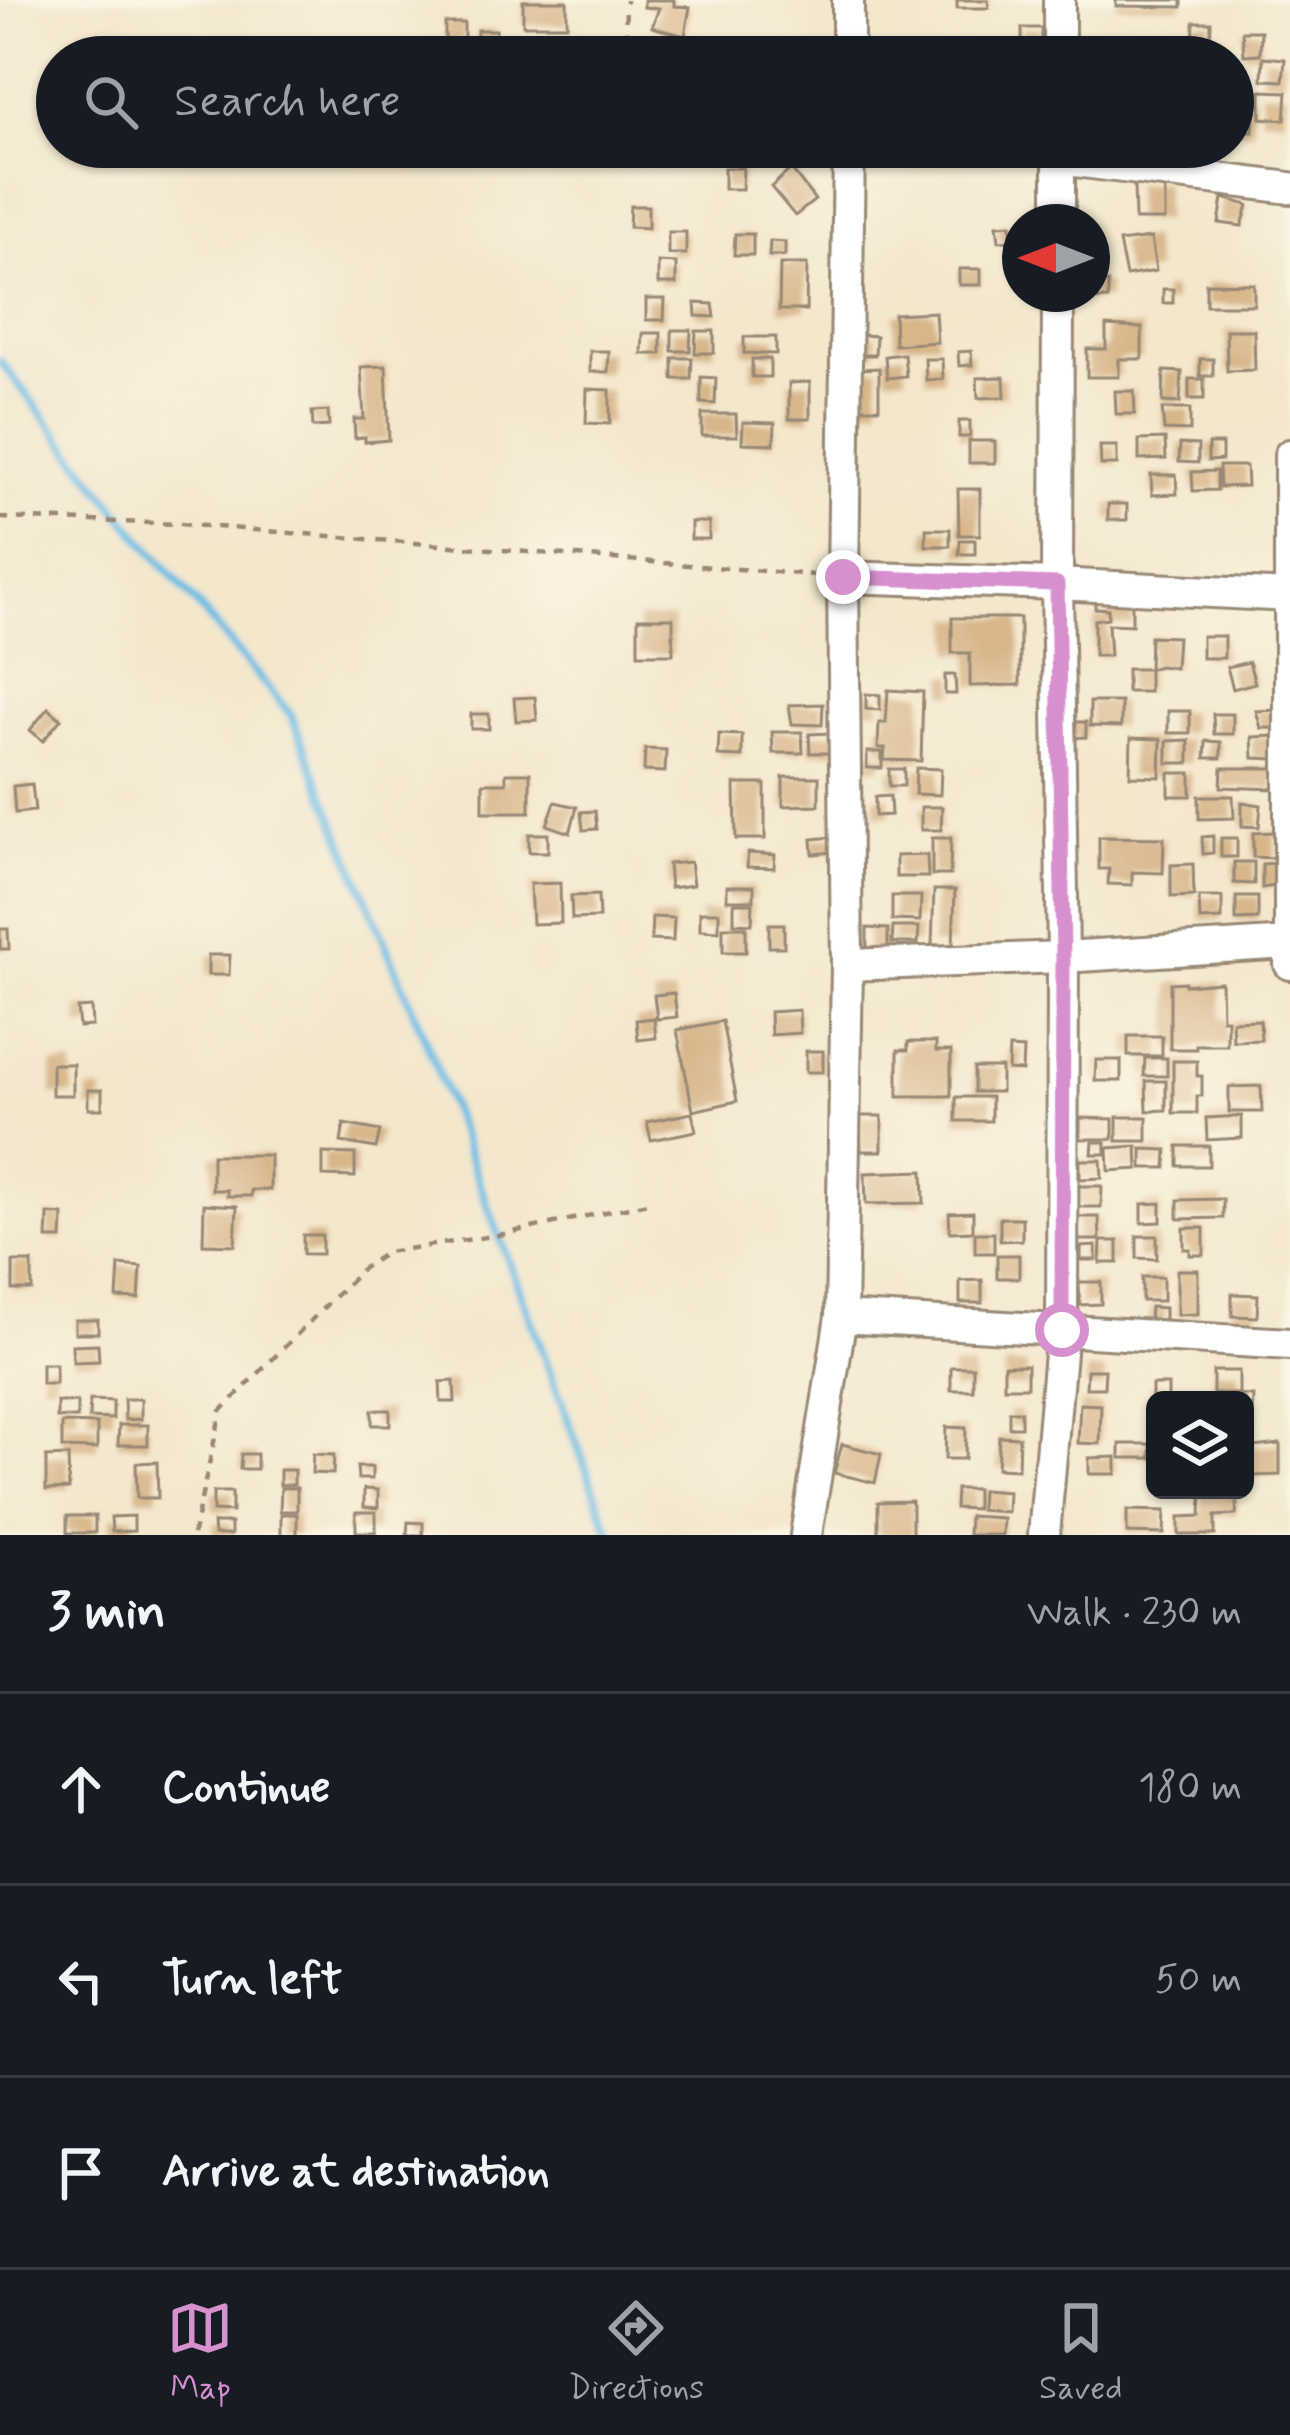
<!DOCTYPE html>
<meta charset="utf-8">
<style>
:root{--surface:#171b24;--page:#242831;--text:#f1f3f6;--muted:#9ea1a6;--line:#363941;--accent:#d690ce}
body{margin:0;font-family:Mynerve,sans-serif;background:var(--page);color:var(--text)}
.controls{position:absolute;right:36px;bottom:36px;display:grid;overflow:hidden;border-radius:18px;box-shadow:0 3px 9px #0004}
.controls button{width:108px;height:108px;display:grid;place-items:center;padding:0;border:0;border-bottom:3px solid var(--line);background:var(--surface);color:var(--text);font:60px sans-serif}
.compass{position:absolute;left:1002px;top:204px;width:108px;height:108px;border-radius:50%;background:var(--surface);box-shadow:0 3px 9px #0004;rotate:270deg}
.stop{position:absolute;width:36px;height:36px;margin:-27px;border:9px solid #d690ce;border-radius:50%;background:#fff}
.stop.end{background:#d690ce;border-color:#fff;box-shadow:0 3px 12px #0008}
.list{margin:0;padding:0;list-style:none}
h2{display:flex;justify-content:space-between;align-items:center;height:156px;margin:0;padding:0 48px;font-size:51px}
h2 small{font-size:39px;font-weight:400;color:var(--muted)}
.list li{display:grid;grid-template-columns:78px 1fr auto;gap:36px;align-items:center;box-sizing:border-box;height:192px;padding:0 48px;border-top:3px solid var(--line)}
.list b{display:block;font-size:45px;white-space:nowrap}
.list em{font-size:39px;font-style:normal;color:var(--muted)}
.icon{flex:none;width:66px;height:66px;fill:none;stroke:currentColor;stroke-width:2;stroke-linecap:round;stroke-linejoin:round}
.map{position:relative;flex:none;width:1290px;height:1535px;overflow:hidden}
.search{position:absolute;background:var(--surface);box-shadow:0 3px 9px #0004;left:36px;right:36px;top:36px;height:132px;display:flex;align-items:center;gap:30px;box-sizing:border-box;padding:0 42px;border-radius:66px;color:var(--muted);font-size:45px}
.sheet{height:732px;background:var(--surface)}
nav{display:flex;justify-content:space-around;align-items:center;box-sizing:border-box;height:168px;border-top:3px solid var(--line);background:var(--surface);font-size:33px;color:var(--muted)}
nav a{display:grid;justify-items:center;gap:6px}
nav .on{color:var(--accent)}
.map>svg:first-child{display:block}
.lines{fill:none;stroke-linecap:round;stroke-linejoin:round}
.stream{stroke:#69bce5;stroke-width:8}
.building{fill:#d8b68a}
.minor-casing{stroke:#978875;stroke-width:36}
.path{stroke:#978875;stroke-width:4.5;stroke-dasharray:9 9;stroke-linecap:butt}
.minor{stroke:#fff;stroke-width:30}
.route{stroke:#d690ce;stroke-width:15}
</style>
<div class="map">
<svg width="1290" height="1535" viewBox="0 0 1290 1535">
<rect width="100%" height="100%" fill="#fcf5e5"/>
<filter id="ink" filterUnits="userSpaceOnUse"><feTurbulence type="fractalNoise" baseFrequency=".00833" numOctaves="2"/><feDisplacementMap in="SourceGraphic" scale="24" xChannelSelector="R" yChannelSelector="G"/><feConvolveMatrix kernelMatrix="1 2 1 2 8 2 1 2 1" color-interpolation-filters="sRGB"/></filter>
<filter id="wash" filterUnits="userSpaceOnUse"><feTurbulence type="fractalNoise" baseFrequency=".004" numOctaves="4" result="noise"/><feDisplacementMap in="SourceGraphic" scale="48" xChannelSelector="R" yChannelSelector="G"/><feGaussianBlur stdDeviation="2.7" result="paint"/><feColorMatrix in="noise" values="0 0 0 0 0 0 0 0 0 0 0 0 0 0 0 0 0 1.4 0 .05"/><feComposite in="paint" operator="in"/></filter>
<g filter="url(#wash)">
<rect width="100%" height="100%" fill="#f3e7cc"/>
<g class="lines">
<polyline class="stream" points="0,361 126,521 291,715 432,1056 611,1535"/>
</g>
<g id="blocks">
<g class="building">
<polygon points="644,0 674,0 674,6 690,7 685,36 652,27 659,8 644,7"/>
<polygon points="957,0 988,0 989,8 957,8"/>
<polygon points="1116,0 1182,0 1182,7 1116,6"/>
<rect x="523" y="1" width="44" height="24"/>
<polygon points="1194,22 1211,22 1210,47 1193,46"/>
<rect x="445" y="23" width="19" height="18"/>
<rect x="1022" y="28" width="19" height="17"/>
<rect x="477" y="30" width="19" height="17"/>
<polygon points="1242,31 1261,31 1260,54 1244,55"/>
<rect x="1141" y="42" width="35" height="15"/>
<rect x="722" y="43" width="24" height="14"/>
<rect x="769" y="44" width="19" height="13"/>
<polygon points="1263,57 1285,59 1283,81 1262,80"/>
<polygon points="1261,91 1287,92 1285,120 1261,118"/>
<polygon points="1233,96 1254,96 1253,132 1233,131"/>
<rect x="693" y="147" width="19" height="16"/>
<polygon points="724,168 743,168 742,189 724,189"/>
<polygon points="791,169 815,200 795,216 771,187"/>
<polygon points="1165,182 1165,220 1135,220 1134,184"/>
<polygon points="1223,198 1248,205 1242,226 1219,223"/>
<polygon points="630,206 648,206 648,228 629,227"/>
<polygon points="1011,224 1012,240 999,241 997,225"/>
<rect x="668" y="232" width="18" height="22"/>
<polygon points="735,234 753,234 753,255 734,255"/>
<polygon points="1151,238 1156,271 1126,276 1119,242"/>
<polygon points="770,241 785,242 785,256 769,256"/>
<polygon points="658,262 676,263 676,284 658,284"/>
<polygon points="780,264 807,264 806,310 779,310"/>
<rect x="959" y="269" width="22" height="16"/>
<polygon points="1092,283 1108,283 1108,299 1086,300 1086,294 1092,294"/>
<polygon points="1206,283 1254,284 1254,305 1206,305"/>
<rect x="1163" y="289" width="10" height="14"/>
<polygon points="646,299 665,299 664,320 646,320"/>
<polygon points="695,303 713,304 715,317 696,316"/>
<polygon points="935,312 937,342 895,345 894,314"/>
<polygon points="1106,326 1142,328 1142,359 1119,359 1119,377 1087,377 1087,349 1106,349"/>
<polygon points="672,330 691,330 690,351 672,351"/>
<polygon points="1226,330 1254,330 1255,370 1227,371"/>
<polygon points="696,331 714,331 714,353 695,353"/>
<polygon points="643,333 661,333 661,354 642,354"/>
<polygon points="863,335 876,336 875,355 862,355"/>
<polygon points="744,337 776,337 776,354 744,353"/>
<polygon points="590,351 609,351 608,372 590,372"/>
<polygon points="971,351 972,365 959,366 958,352"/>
<polygon points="904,354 906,376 887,378 885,356"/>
<polygon points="673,358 692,358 691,379 673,379"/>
<rect x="752" y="359" width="18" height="18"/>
<polygon points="925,359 942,359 943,379 926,380"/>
<rect x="1200" y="359" width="13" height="17"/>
<polygon points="386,366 389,440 365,442 365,437 355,438 354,419 364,419 361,367"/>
<polygon points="879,368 879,408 861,408 860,369"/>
<polygon points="1164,371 1182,372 1180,403 1163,402"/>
<polygon points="701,377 716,378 715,404 701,403"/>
<polygon points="1004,377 1005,397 978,398 977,378"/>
<rect x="1189" y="379" width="15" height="20"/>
<polygon points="810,382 810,419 789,419 789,383"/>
<polygon points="587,389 610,390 610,424 586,423"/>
<polygon points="1115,391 1134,391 1135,414 1116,414"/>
<polygon points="1162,409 1190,409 1190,431 1164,430"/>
<polygon points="328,411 329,426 313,427 312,412"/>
<polygon points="702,414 736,414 737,436 702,436"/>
<rect x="959" y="421" width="11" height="16"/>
<polygon points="743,422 775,423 774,444 742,443"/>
<polygon points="1165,439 1166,459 1139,460 1139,440"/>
<rect x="969" y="441" width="26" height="22"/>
<polygon points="1180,444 1198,445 1198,463 1179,462"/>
<polygon points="1208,444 1222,444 1222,460 1208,461"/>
<polygon points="1100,446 1117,446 1117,465 1101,465"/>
<polygon points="1219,466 1246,466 1247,486 1220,487"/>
<polygon points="1217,471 1217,490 1193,491 1192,472"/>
<polygon points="1151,475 1176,475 1177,494 1152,495"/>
<polygon points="958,489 980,489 980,535 959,535"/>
<rect x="1108" y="504" width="19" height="16"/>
<rect x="691" y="522" width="18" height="17"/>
<rect x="926" y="529" width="24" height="17"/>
<polygon points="960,540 975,540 975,554 959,554"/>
<polygon points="1095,597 1108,597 1108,602 1132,603 1132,625 1108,624 1110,656 1094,656 1094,620 1108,618 1108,609 1095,608"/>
<rect x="638" y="618" width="35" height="36"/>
<polygon points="952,618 1020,618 1020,685 970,686 970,653 952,653"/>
<polygon points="1150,636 1177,637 1175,668 1160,666 1149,669"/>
<rect x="1202" y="636" width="22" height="22"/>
<polygon points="1249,662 1255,683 1233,689 1227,667"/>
<rect x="1127" y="669" width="22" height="23"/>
<polygon points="945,675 955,675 956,694 945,694"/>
<polygon points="888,690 923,692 921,761 884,760 885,748 878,748 879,723 886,723"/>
<polygon points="866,694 880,695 880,710 866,709"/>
<polygon points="535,697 537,720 516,721 514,698"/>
<polygon points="1090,702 1121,702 1121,727 1090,726"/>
<polygon points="823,704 822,725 792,724 789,705"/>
<polygon points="48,708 61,719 43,741 30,730"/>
<polygon points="1278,710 1278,728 1261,728 1256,711"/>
<rect x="1168" y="711" width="22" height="22"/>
<rect x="471" y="714" width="18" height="15"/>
<polygon points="1213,714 1233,714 1233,734 1214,734"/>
<polygon points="1071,722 1086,722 1086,737 1072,738"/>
<polygon points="772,732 802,732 803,753 773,753"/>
<polygon points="833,733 841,753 810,753 809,734"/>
<polygon points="719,734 742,735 742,757 718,756"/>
<polygon points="1275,736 1275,759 1253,758 1252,737"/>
<polygon points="1131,738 1161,739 1160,777 1130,776"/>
<polygon points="1189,740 1189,763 1167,763 1167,741"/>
<polygon points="1206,741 1221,742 1221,758 1205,758"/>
<polygon points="645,749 666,750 665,772 644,771"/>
<rect x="867" y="752" width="15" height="16"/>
<polygon points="916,768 941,769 940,795 915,794"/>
<polygon points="1222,768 1274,768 1274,789 1221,787"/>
<rect x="889" y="769" width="15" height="17"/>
<polygon points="506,773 530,773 530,812 483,812 483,783 506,783"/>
<rect x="1169" y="773" width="22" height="23"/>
<polygon points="783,777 819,777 819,805 783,806"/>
<polygon points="32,784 35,811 15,813 13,786"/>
<polygon points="735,784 765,784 765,839 736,839"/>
<polygon points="890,796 891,815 875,816 875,797"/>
<polygon points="1199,796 1233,796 1234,818 1199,819"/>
<polygon points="555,802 577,807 570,833 547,825"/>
<polygon points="1242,802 1261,805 1259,827 1242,826"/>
<polygon points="921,807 942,807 941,830 921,830"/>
<polygon points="595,811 597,829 583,830 581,812"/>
<polygon points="1275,832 1275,858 1253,857 1253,833"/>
<rect x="529" y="834" width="19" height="18"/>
<polygon points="844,836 845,851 813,854 812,839"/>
<polygon points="1213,836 1213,853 1203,854 1202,837"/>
<polygon points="1099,837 1164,838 1163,873 1132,872 1132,885 1108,884 1109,869 1099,869"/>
<polygon points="932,838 951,838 950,875 932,875"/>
<rect x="1221" y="838" width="16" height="19"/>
<polygon points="748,853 775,855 774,868 747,867"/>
<polygon points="927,855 928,877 896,877 896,856"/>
<polygon points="690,862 693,885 670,888 668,864"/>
<polygon points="1234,862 1254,862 1254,884 1234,883"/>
<polygon points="1281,863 1281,885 1262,888 1262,864"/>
<polygon points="1193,864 1194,896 1171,897 1171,865"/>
<polygon points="560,883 561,923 532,924 530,884"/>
<rect x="727" y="886" width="27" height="14"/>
<polygon points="934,890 955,890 953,945 932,945"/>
<polygon points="598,895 599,918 572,919 571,896"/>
<polygon points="892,896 921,896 920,921 892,920"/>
<polygon points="1199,897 1222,897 1222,919 1200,920"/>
<polygon points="1236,897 1258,897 1258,919 1236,920"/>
<polygon points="734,903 753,903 752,924 734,923"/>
<polygon points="700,912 719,912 719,931 700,930"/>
<polygon points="652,917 674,918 673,941 651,940"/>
<rect x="769" y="924" width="15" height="23"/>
<rect x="723" y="927" width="23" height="25"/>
<polygon points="893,927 919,927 918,943 892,943"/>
<polygon points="867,928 888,929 888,952 867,951"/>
<polygon points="0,929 8,929 9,949 0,949"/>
<polygon points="208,955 230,955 229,975 208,975"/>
<polygon points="1185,982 1185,985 1221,982 1222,1019 1227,1019 1227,1045 1196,1045 1196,1049 1170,1049 1170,983"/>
<polygon points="674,993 677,1017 657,1019 654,995"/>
<polygon points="91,1007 92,1026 79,1027 77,1008"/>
<polygon points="799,1010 800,1033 771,1035 770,1012"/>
<polygon points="654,1018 656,1038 638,1040 636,1020"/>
<polygon points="1260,1020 1261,1040 1233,1041 1232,1021"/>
<polygon points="722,1021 737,1101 693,1111 677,1030"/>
<rect x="1128" y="1036" width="34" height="20"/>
<polygon points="908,1042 936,1042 936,1051 951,1051 951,1096 898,1096 898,1050 908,1050"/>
<polygon points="1009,1048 1023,1049 1022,1071 1008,1070"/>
<rect x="806" y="1051" width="17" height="21"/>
<polygon points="1145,1058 1167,1058 1167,1076 1144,1076"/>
<polygon points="1096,1060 1121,1060 1121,1081 1095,1081"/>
<polygon points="1173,1061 1197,1061 1197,1076 1202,1076 1202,1096 1197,1096 1197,1113 1173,1113"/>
<rect x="52" y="1064" width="21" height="31"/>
<rect x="974" y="1068" width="27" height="24"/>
<polygon points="1146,1081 1166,1081 1166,1110 1147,1111"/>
<polygon points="1261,1086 1262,1112 1229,1112 1229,1087"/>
<rect x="88" y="1090" width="14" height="19"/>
<rect x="956" y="1097" width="35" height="24"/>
<polygon points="692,1113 696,1131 651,1140 647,1122"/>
<polygon points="860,1116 882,1116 882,1151 861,1151"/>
<polygon points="1242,1116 1242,1138 1207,1140 1206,1118"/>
<rect x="1117" y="1117" width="30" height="24"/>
<polygon points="1080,1118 1113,1119 1113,1139 1080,1139"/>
<polygon points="344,1124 380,1131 376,1148 341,1142"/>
<polygon points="1093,1142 1106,1142 1106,1154 1092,1154"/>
<polygon points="1137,1146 1138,1169 1109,1171 1108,1148"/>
<rect x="1178" y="1146" width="31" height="20"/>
<polygon points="1142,1149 1167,1150 1166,1168 1142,1168"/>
<polygon points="323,1153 355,1154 355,1177 323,1176"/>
<polygon points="212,1155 270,1155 270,1190 251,1190 251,1196 227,1196 227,1190 212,1190"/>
<polygon points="1080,1160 1101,1160 1102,1178 1080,1179"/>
<polygon points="923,1171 924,1203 866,1204 865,1173"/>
<polygon points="1078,1186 1102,1186 1101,1207 1077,1207"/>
<polygon points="1223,1199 1223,1218 1178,1219 1178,1200"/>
<polygon points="1161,1203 1161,1222 1142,1223 1142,1204"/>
<polygon points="204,1204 237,1206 235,1245 203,1244"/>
<polygon points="973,1212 973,1231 950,1232 949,1213"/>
<polygon points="48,1214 63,1215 62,1239 47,1239"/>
<polygon points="1077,1217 1099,1217 1100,1240 1078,1240"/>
<polygon points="1000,1218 1022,1218 1022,1240 1000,1241"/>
<polygon points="1184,1228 1204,1228 1204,1255 1190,1255 1190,1249 1184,1249"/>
<rect x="975" y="1233" width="19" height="20"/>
<rect x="303" y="1235" width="19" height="19"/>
<polygon points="1137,1236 1157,1236 1157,1259 1137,1258"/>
<polygon points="1101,1241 1118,1241 1118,1263 1100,1263"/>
<polygon points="1096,1246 1096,1260 1081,1260 1081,1247"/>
<rect x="997" y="1255" width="22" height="23"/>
<rect x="13" y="1262" width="19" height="28"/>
<polygon points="119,1265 141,1267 139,1299 117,1298"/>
<polygon points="1177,1270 1198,1270 1198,1314 1177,1315"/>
<rect x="1142" y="1277" width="21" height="24"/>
<polygon points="982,1280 982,1303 960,1303 960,1281"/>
<polygon points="1079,1282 1101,1282 1101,1304 1080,1305"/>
<polygon points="1232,1294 1258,1295 1257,1317 1232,1316"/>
<polygon points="1150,1307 1165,1308 1165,1324 1149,1323"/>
<rect x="75" y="1320" width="23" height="13"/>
<polygon points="98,1344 99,1361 73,1362 72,1345"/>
<polygon points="42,1364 56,1364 55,1384 42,1384"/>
<rect x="1004" y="1365" width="23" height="22"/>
<rect x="951" y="1367" width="22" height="23"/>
<polygon points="1087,1370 1105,1370 1104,1388 1086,1388"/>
<rect x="1213" y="1371" width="26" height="23"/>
<polygon points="454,1381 455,1402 441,1402 440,1382"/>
<rect x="1152" y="1385" width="16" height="15"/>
<polygon points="1226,1395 1253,1396 1251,1440 1245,1440 1245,1400 1226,1400"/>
<polygon points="124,1399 141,1399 141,1419 125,1420"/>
<polygon points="90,1400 113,1401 113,1419 89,1418"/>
<rect x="57" y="1402" width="20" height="16"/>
<polygon points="1080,1404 1101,1405 1100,1444 1078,1443"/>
<rect x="372" y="1410" width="18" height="15"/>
<rect x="1009" y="1411" width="12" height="16"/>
<polygon points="62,1423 97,1424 97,1449 62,1448"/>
<polygon points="119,1425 148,1425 148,1445 118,1445"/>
<polygon points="946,1427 966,1428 965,1459 945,1459"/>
<polygon points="999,1436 1019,1437 1018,1469 997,1468"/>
<polygon points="842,1444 881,1454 875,1483 834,1473"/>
<rect x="1120" y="1444" width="31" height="14"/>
<polygon points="1280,1444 1280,1475 1253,1476 1253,1447"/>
<polygon points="241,1454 257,1454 257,1469 240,1469"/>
<polygon points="313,1454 334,1455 333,1474 312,1473"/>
<polygon points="68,1456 69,1489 46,1490 46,1457"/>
<polygon points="1116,1457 1116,1474 1089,1474 1089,1458"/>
<polygon points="157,1462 158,1498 137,1498 136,1463"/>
<polygon points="357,1467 372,1467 372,1479 358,1479"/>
<rect x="280" y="1470" width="14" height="15"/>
<polygon points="281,1488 297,1488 297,1511 280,1511"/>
<polygon points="364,1489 378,1490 378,1508 364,1507"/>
<polygon points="956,1489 976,1489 976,1509 955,1508"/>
<polygon points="981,1490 1008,1492 1007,1512 980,1510"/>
<polygon points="1202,1490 1238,1490 1236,1515 1215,1516 1215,1535 1179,1535 1179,1517 1201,1516"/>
<polygon points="213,1492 232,1492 232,1512 213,1511"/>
<polygon points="912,1501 912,1535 878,1535 878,1502"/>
<polygon points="1127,1510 1165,1511 1164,1534 1127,1533"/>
<rect x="356" y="1512" width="20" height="20"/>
<rect x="281" y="1514" width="16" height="21"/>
<rect x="67" y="1516" width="28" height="17"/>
<polygon points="134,1516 134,1531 112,1532 111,1517"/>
<polygon points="969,1516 1003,1518 1002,1535 968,1535"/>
<polygon points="408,1522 423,1523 423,1535 407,1535"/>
<polygon points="213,1523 231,1523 231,1535 214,1535"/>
</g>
</g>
</g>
<g filter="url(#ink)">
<use href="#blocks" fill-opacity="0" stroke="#978875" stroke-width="3"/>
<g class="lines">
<g class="minor-casing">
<g id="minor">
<polyline points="848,0 848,57"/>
<polyline points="1059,0 1059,57"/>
<polyline points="1059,159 1290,188"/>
<polyline points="1059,222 1059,147"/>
<polyline points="1290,455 1290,964"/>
<polyline points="843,577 1057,584 1290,596"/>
<polyline points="847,965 1063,957 1290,943"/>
<polyline points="841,1317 1290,1344"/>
<polyline points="806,1535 841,1317 847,965 843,577 849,147"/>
<polyline points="1044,1535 1062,1330 1063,957 1057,584 1058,294"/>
</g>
</g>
<g class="path">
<polyline points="625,57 626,0"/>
<polyline points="977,147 1030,154"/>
<polyline points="0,518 180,524 813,575"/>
<polyline points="193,1535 221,1411 363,1268 387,1252 499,1235 652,1202"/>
</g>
<use href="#minor" class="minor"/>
</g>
</g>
<g class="lines" filter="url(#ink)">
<polyline class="route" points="843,577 1057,584 1063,956 1062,1330"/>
</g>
</svg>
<div class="controls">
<button><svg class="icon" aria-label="layers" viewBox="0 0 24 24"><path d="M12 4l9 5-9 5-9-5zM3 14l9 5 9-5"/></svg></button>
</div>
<svg class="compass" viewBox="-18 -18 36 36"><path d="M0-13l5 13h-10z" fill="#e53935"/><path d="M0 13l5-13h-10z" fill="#9ea1a6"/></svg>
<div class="stop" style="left:1062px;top:1330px"></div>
<div class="stop end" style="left:843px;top:577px"></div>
<div class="search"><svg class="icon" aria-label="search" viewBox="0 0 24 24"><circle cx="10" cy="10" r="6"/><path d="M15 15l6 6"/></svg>Search here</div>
</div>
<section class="sheet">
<h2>3 min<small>Walk · 230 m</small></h2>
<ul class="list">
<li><svg class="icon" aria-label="ahead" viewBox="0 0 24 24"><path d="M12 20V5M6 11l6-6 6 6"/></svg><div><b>Continue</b></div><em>180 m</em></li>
<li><svg class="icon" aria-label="left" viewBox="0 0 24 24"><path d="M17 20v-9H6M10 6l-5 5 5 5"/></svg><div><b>Turn left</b></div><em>50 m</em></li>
<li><svg class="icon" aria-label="arrive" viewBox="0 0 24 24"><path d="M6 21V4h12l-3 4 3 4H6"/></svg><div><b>Arrive at destination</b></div></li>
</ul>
</section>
<nav>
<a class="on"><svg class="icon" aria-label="map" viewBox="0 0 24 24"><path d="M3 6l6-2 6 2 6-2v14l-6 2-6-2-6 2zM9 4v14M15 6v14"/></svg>Map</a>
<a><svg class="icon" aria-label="directions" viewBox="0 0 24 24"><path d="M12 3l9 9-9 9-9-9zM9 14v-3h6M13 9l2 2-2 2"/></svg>Directions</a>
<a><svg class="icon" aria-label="saved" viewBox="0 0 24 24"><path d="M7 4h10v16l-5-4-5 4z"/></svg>Saved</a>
</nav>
